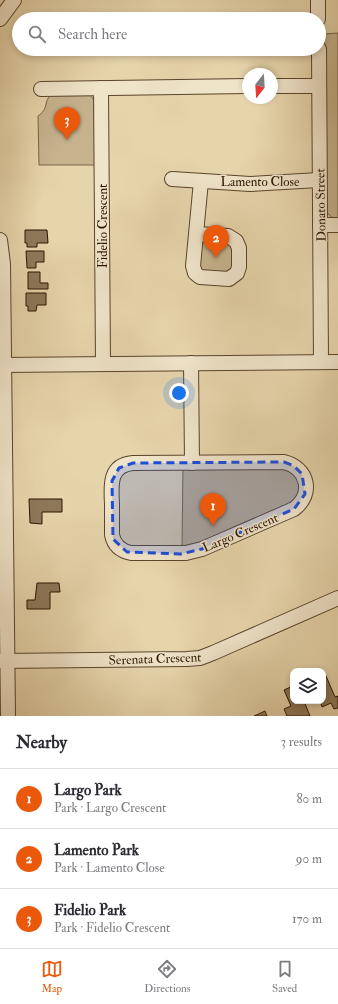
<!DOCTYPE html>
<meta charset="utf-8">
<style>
:root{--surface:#fff;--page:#f2f2f3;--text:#2b2b33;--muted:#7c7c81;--line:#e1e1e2;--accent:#ea580c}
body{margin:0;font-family:"IM FELL Double Pica",serif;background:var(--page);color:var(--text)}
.controls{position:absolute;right:12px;bottom:12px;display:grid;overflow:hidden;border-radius:8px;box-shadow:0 2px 6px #0003}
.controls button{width:36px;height:36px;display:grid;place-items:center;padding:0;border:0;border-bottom:1px solid var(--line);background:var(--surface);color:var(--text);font:20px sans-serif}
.compass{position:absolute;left:242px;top:68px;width:36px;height:36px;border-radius:50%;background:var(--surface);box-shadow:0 2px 6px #0003;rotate:197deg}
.you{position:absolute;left:179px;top:393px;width:14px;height:14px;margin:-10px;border:3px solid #fff;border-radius:50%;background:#1a73e8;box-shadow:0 0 0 6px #1a73e833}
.badge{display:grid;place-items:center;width:26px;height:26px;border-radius:50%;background:var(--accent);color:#fff;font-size:13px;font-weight:700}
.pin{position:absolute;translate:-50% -33px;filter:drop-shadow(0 1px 2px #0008)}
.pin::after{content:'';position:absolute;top:21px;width:14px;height:12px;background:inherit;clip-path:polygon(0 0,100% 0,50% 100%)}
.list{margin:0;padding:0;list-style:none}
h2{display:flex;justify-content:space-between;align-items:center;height:52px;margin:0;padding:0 16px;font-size:17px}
h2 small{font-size:13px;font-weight:400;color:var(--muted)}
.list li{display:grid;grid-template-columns:26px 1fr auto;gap:12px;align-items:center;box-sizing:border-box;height:60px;padding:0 16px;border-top:1px solid var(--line)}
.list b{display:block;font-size:15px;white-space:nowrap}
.list p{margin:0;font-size:13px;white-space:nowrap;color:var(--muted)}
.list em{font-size:13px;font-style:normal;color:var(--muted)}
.icon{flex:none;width:22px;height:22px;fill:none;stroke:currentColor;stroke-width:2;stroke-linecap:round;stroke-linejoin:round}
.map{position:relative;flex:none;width:338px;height:716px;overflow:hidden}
.search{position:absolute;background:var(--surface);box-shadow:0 2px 6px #0003;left:12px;right:12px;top:12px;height:44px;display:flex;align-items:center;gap:10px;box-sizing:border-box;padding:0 14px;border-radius:22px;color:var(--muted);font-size:15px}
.sheet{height:232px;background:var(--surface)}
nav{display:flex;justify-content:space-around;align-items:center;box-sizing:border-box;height:56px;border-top:1px solid var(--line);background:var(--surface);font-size:11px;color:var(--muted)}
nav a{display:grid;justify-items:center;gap:2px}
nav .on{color:var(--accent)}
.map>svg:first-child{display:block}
.green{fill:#c6b38e;stroke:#796447}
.building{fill:#8d7859;stroke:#2c1400}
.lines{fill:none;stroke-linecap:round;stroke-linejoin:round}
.minor-casing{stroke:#5a442b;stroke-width:16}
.minor{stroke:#efe3c8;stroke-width:14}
.marked{fill:#1d4ed8;fill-opacity:0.2;stroke:#1d4ed8;stroke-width:3;stroke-dasharray:8 5;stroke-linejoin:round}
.labels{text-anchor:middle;stroke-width:3;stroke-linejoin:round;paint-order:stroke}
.street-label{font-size:13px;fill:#2c1400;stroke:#efe3c8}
</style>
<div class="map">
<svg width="338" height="716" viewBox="0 0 338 716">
<rect width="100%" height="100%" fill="#e6d4ab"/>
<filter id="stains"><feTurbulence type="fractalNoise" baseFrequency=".005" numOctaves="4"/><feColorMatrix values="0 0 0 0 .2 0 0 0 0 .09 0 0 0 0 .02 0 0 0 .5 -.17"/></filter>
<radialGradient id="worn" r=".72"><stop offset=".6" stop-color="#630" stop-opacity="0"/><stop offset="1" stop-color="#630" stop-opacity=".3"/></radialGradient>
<g class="green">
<path d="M 338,33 L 338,219 C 330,218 327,214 325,206 L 324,34 Z"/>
<path d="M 89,94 L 95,101 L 96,165 L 39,165 L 38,116 C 41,114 44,111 45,108 C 47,102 46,99 51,95 Z"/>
<polygon points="202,239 233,242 232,273 198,272"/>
<polygon points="283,467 291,469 300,485 296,500 200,546 182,548 183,468"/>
</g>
<g class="building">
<polygon points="25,230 47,230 48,243 37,243 37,247 27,247 27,243 25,243"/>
<polygon points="26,251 44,251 44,262 36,262 36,268 27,268"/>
<polygon points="28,272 40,272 40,283 48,283 48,289 28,289"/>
<polygon points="26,293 46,293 46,305 37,305 36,311 28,311 28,306 26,306"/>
<polygon points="29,499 62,499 62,512 42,512 42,524 30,523"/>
<polygon points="37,583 59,583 60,592 50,592 50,609 27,609 27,600 35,600"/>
<polygon points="326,676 335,697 338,696 338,708 334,709 331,703 322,707 320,701 316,703 315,701 323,701 323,677"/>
<polygon points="293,686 293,701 304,701 310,716 287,716 284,709 291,706 284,690"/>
<polygon points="265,711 267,716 254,716"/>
</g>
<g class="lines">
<g class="minor-casing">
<g id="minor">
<polyline points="318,0 318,19"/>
<polyline points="0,19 14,0"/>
<polyline points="319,49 321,362"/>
<polyline points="272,86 319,86"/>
<polyline points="101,88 103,364"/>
<polyline points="41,89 248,86"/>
<polyline points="172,179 250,184 319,180"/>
<polyline points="320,225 338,225"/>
<polyline points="197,234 228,236 236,241 239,248 239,267 237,273 229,279 200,277 195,273 193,266 201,181"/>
<polyline points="0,240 3,264 8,716"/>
<polyline points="191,363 192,463"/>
<polyline points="0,365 338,362"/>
<path d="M 284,462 C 308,468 314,494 294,509 L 202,549 L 186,553 L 131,553 C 121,551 114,545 112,535 C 112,524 112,514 112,504 C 111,485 109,465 133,463 Z"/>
<polyline points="0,661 187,659 200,658 213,653 338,598"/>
</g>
</g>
<use href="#minor" class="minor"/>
</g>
<path class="marked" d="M 284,462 L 294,466 L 302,474 L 305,494 L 294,509 L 202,549 L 181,554 L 127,552 L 113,539 L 112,481 L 119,468 L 133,463 Z"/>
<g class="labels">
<g class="street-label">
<text x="260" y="186">Lamento Close</text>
<text transform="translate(320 205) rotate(-91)" y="5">Donato Street</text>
<text transform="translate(102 226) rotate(-90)" y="5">Fidelio Crescent</text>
<text transform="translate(240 532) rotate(-23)" y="5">Largo Crescent</text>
<text transform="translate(155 658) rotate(-2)" y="5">Serenata Crescent</text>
</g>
</g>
<rect width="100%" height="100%" filter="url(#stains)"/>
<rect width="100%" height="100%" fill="url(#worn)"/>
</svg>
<div class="controls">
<button><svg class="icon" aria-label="layers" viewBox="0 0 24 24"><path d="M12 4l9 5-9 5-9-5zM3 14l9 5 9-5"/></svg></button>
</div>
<svg class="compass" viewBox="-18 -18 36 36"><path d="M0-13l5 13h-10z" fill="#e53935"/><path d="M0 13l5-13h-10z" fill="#7c7c81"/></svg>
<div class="you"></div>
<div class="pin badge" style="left:213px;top:526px">1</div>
<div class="pin badge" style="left:216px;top:258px">2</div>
<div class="pin badge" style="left:67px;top:140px">3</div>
<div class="search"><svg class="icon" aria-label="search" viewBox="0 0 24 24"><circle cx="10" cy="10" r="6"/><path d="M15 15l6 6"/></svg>Search here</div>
</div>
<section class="sheet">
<h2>Nearby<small>3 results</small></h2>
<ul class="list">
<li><span class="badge">1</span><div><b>Largo Park</b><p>Park · Largo Crescent</p></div><em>80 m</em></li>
<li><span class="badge">2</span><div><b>Lamento Park</b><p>Park · Lamento Close</p></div><em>90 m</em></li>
<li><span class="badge">3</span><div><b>Fidelio Park</b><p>Park · Fidelio Crescent</p></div><em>170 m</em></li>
</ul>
</section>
<nav>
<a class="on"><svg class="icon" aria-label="map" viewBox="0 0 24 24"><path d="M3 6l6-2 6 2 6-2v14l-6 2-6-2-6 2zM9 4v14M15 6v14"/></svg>Map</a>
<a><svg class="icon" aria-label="directions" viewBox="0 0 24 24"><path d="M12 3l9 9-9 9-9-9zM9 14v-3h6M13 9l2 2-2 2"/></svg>Directions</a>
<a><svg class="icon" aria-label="saved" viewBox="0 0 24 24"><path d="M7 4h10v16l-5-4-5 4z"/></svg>Saved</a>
</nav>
